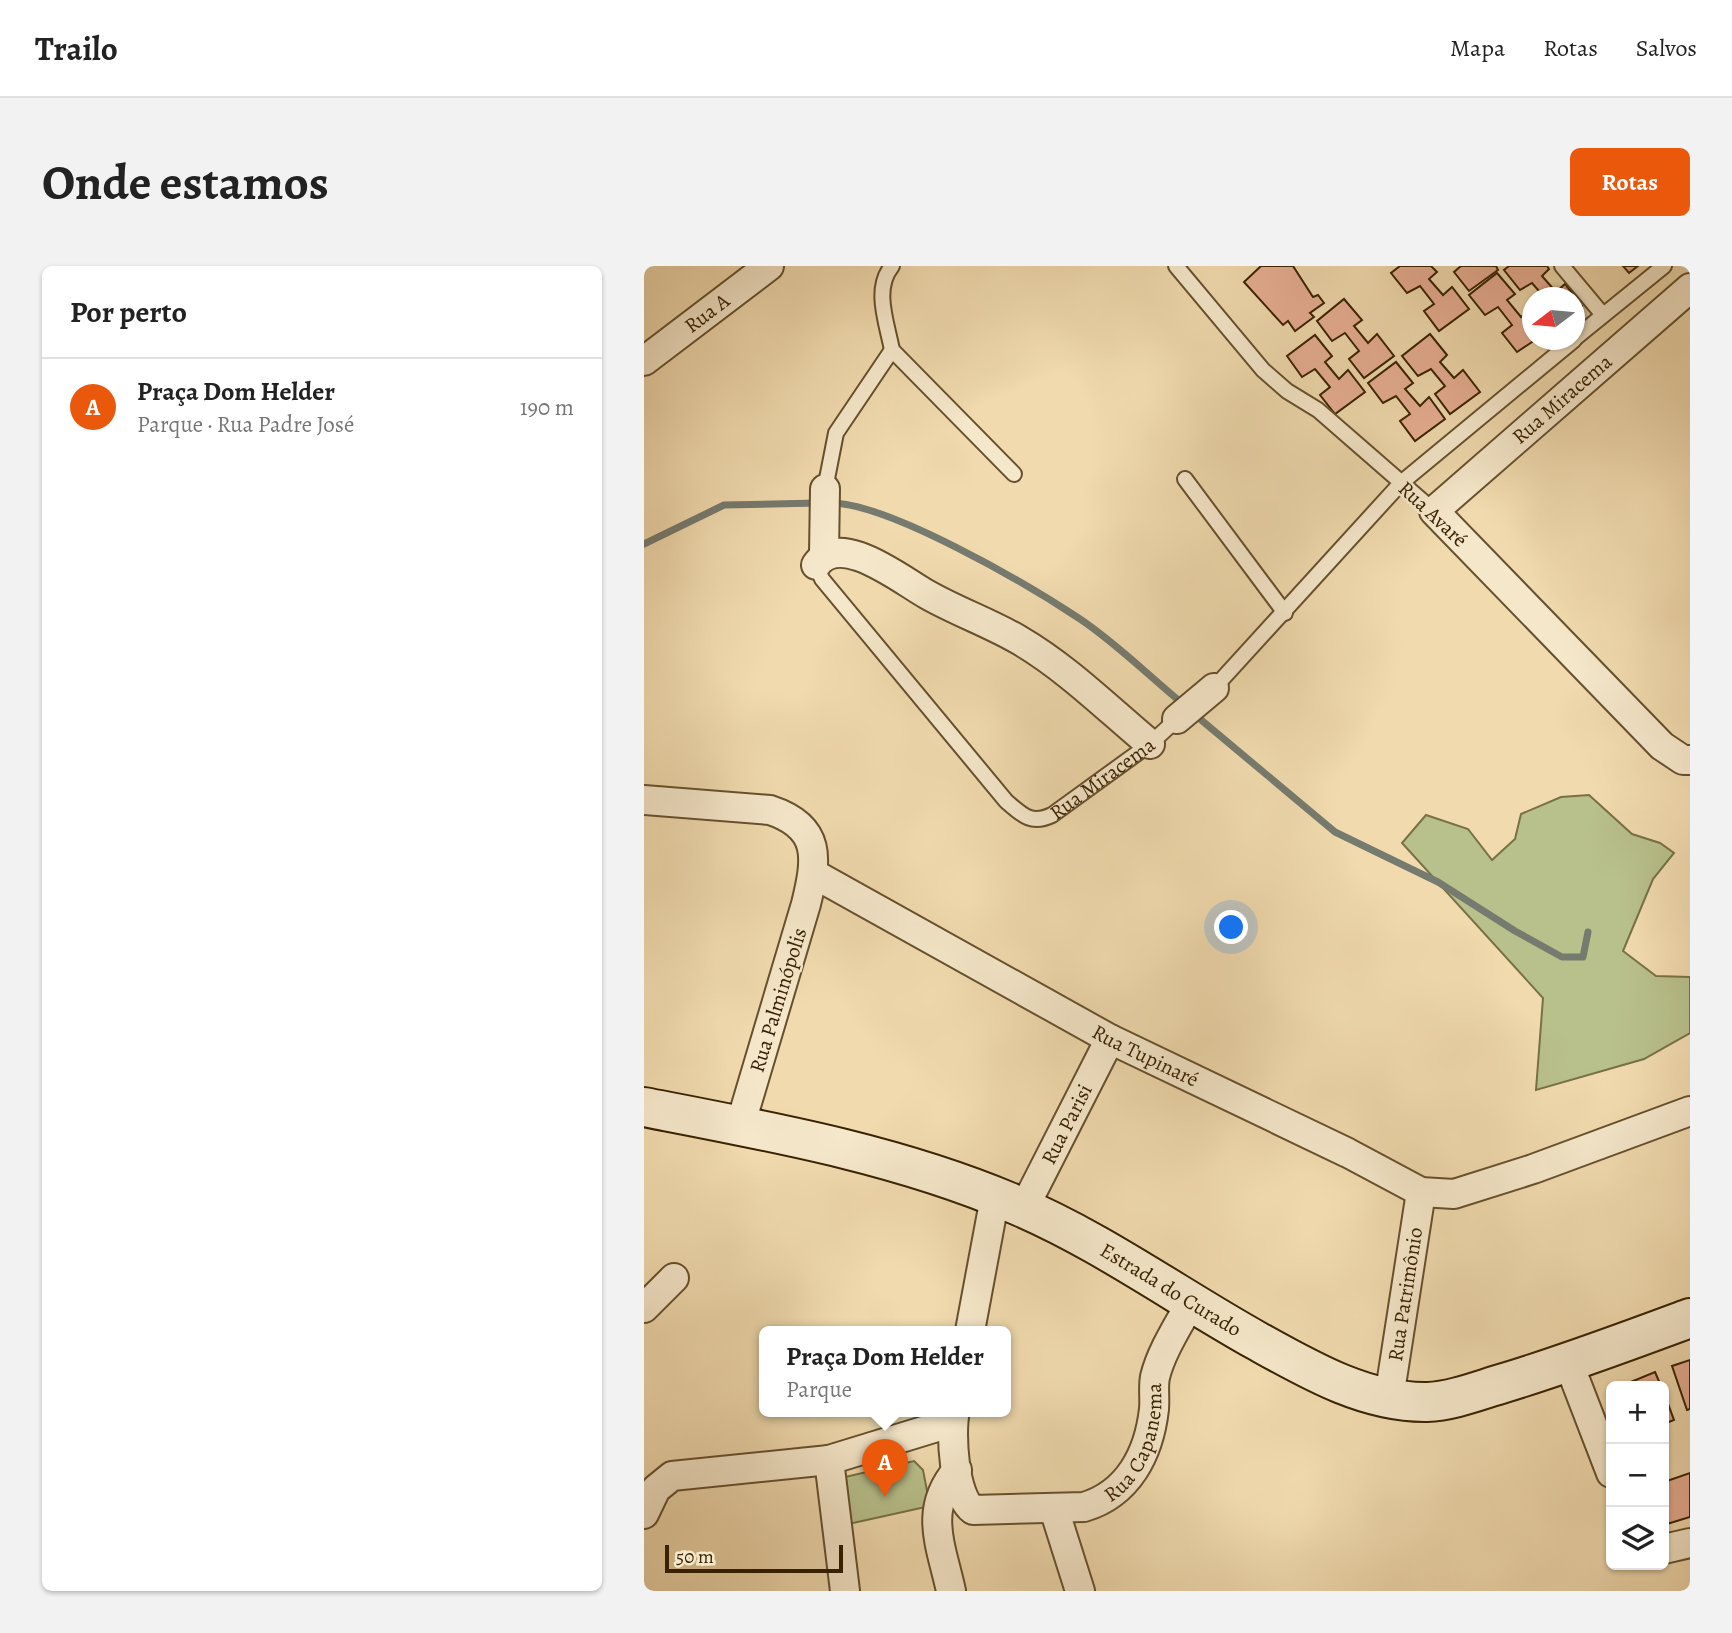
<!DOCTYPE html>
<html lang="pt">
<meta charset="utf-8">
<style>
:root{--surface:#fff;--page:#f2f2f2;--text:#222;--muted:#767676;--line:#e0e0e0;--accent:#ea580c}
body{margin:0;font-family:Alegreya,serif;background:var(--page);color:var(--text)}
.controls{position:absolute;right:21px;bottom:21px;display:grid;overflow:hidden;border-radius:10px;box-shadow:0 2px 5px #0004}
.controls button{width:63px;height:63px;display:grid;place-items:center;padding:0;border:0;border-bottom:2px solid var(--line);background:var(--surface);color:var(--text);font:35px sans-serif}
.compass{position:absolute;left:878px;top:21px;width:63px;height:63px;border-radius:50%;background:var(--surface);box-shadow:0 2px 5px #0004;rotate:254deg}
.scale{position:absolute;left:21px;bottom:18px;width:178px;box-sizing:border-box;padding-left:7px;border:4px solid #382202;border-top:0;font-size:19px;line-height:24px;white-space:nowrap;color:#382202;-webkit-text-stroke:5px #f5e7ca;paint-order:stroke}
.you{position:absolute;left:588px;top:662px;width:24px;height:24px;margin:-18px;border:5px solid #fff;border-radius:50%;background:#1a73e8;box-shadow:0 0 0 10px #1a73e833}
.badge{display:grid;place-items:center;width:46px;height:46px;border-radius:50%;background:var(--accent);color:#fff;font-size:23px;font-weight:700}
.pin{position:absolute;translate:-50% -58px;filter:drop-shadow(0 2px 4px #0008)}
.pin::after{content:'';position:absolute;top:37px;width:24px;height:21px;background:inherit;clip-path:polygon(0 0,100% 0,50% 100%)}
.popup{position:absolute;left:115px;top:1060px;width:252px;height:91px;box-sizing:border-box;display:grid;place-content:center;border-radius:10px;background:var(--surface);filter:drop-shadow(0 2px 5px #0005);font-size:23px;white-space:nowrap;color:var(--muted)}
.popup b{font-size:26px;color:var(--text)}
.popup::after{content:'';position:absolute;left:50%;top:100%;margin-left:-14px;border:14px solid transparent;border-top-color:var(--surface)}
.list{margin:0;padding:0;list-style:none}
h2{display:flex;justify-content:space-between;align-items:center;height:91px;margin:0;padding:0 28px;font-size:30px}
h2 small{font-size:23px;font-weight:400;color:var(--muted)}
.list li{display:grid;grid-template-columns:46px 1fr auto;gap:21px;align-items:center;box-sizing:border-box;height:98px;padding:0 28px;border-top:2px solid var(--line)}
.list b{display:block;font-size:26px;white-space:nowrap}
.list p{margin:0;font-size:23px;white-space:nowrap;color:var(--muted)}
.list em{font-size:23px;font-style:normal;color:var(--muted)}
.icon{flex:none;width:38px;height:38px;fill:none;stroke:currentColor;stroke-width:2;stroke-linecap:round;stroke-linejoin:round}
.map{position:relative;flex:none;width:1046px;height:1325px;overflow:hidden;border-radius:10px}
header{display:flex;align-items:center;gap:42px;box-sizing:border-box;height:98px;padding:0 35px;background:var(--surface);border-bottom:2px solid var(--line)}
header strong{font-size:33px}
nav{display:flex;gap:38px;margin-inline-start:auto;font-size:24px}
.intro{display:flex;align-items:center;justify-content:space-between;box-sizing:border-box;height:168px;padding:0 42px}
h1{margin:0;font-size:49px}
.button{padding:18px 32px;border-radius:10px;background:var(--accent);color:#fff;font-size:24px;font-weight:700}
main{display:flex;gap:42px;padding:0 42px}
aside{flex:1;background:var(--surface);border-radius:10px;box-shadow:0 2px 5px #0004}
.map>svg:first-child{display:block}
.green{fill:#b8c08b;stroke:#787146;stroke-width:2}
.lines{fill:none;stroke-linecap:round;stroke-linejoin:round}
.stream{stroke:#767b6f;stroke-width:7}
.building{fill:#e7ae93;stroke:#382202;stroke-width:2}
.service-casing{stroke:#66502d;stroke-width:18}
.minor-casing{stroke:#66502d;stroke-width:32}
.secondary-casing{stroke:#382202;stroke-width:42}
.service{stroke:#f5e7ca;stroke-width:14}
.minor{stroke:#f5e7ca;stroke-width:28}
.secondary{stroke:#f5e7ca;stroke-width:38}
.labels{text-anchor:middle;stroke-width:5;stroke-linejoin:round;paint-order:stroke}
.street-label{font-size:21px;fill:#382202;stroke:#f5e7ca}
</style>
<header>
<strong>Trailo</strong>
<nav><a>Mapa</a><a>Rotas</a><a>Salvos</a></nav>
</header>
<div class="intro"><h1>Onde estamos</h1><a class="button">Rotas</a></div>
<main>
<aside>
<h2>Por perto<small></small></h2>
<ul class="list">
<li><span class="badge">A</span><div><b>Praça Dom Helder</b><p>Parque · Rua Padre José</p></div><em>190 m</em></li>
</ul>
</aside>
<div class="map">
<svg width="1046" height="1325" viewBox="0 0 1046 1325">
<rect width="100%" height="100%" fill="#f0daae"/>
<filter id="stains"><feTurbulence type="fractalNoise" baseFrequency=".00286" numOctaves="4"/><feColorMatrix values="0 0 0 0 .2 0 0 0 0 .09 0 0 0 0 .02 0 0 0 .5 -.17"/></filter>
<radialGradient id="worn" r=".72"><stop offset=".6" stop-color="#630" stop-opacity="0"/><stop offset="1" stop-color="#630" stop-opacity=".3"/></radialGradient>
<g class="green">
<polygon points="945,529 988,568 1016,577 1030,587 1009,613 979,685 1012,710 1046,711 1046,767 1000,793 892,824 899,732 758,577 782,549 824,563 848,594 871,573 877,548 917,531"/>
<polygon points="270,1195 279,1204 286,1240 200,1259 201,1211"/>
</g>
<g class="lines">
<g class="stream">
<path d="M 186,237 C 243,236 385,319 436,353 C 472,377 505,410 539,438"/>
<polyline points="0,278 80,239 174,237"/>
<polyline points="550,448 691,566 794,616 871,665 918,691 939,691 944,666"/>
</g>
</g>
<g class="building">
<polygon points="617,0 649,0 669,31 674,29 680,37 666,47 670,51 651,65 644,55 639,59 600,16"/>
<polygon points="756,0 787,0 793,6 785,13 799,29 808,21 825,43 795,65 780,45 790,38 776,20 763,27 747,7"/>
<polygon points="817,0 852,0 854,4 825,25 810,6"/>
<polygon points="865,0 903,0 905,3 898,10 912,26 921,18 938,40 930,45 930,32 901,32 888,17 876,24 860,4"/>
<polygon points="979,0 994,0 985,7"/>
<polygon points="853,7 871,28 863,34 877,51 886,43 888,46 891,74 873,86 858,67 868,59 854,41 841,49 825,29"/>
<polygon points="700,33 718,54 710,60 724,77 733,68 750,90 720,112 705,93 715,85 701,67 688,75 673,55"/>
<polygon points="786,68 803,89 796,96 810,112 819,104 836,126 806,148 791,128 801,120 787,103 774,110 758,90"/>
<polygon points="671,69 688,90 681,96 695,113 704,104 721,126 691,148 676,129 686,121 671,103 658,111 643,90"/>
<polygon points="752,96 769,117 761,123 776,140 785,131 801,153 771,175 756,155 766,148 752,130 739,137 724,117"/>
<polygon points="1046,1094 1046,1143 1043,1144 1028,1100"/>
<polygon points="1011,1106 1017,1120 977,1120"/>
<polygon points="1020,1127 1030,1154 1020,1158"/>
<polygon points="1046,1207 1046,1251 1023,1258 1020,1247 1020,1216"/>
</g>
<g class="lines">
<g class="service-casing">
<g id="service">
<polyline points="532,0 619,104 643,125 674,144 790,245"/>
<polyline points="918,0 959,49"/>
<polyline points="930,73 1020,0"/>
<polyline points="248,84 370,208"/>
<path d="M 248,84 C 243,57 229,23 248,0"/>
<polyline points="541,213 641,347"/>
<polyline points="181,223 192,167 248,84"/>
<path id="s1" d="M 172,299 L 178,313 L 362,535 C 378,549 387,559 408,549 L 506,478 L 533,453"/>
<polyline points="570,422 757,217 930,74"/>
</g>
</g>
<g class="minor-casing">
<g id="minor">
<polyline points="1046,22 790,245 1018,480 1039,494 1046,494"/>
<path id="s2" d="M 0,95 L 125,0"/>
<polyline points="180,288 181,223"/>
<path d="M 172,299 C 196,264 257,314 284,329 C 314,346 346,357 375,374 C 423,402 464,443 506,478"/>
<polyline points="533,453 570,422"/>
<path d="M 0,534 L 126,544 C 178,561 173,593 162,638 L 96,860"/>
<path id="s3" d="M 170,608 L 466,773 L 704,887 L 777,926 L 810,928 L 889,903 L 1046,845"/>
<path id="s4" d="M 380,942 L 466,773"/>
<polyline points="0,1042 30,1012"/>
<polyline points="326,1065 351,931"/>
<polyline points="925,1098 967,1207"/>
<path id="s5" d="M 745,1132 L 777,926"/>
<path id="s6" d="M 311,1145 C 306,1167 310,1231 329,1244 L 440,1241 C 484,1228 505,1188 510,1143 C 511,1132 509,1121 511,1111 C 517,1086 534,1060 546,1038"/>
<polyline points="185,1194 201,1325"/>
<polyline points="410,1243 436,1325"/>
<polyline points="0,1248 12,1223 28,1210 185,1194 309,1156"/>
<polyline points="1020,1283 1046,1277"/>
<path d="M 307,1325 C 297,1279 279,1244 313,1204"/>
</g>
</g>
<g class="secondary-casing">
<g id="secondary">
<path id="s7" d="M 0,841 C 124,865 253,888 370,938 C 456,974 534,1031 615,1076 C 667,1105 723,1137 783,1136 C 809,1135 836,1124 860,1117 C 923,1098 984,1075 1046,1052"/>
</g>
</g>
<use href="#service" class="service"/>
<use href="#minor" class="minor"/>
<use href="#secondary" class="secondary"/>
</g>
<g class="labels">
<g class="street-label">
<text dy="7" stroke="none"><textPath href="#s2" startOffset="79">Rua A</textPath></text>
<text transform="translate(918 133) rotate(-41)" y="7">Rua Miracema</text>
<text transform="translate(789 248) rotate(43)" y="7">Rua Avaré</text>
<text dy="7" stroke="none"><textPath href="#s1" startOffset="418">Rua Miracema</textPath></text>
<text transform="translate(134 734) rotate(-73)" y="7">Rua Palminópolis</text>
<text dy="7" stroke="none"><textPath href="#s3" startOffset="378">Rua Tupinaré</textPath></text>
<text dy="7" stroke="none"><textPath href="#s4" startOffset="94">Rua Parisi</textPath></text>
<text dy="7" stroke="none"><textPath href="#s7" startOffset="562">Estrada do Curado</textPath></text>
<text dy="7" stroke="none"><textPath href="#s5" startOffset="105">Rua Patrimônio</textPath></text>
<text dy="7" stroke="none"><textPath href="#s6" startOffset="304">Rua Capanema</textPath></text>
</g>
</g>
<rect width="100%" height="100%" filter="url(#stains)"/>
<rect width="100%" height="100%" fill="url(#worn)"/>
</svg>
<div class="controls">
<button>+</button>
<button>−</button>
<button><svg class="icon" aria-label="layers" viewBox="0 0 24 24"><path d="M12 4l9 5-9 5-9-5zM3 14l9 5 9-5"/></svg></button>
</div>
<svg class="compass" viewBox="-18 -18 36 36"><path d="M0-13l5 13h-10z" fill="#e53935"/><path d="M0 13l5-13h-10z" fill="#767676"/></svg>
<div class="scale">50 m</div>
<div class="you"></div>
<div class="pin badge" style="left:241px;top:1231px">A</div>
<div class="popup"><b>Praça Dom Helder</b>Parque</div>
</div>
</main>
